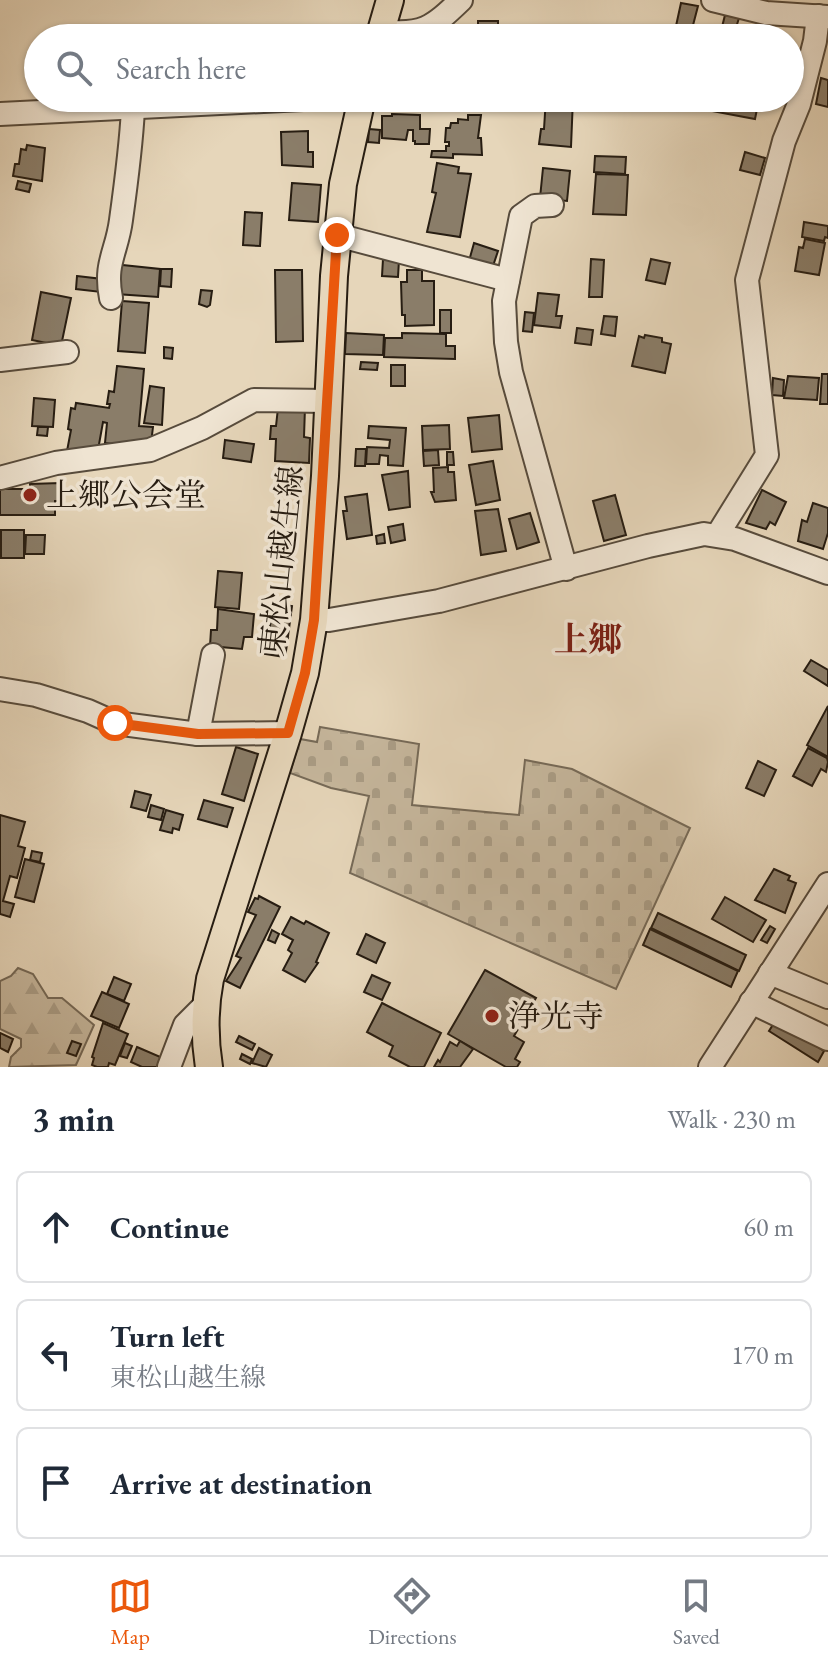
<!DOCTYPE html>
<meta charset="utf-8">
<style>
:root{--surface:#fff;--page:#f2f2f3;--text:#1f2937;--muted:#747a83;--line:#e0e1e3;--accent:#ea580c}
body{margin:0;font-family:"EB Garamond","Noto Serif JP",serif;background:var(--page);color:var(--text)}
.stop{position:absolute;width:24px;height:24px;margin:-18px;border:6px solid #ea580c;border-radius:50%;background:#fff}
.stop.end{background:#ea580c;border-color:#fff;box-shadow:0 2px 8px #0008}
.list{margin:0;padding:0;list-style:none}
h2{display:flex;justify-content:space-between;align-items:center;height:104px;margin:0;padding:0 32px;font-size:34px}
h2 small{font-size:26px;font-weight:400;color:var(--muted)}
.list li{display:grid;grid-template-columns:52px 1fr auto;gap:24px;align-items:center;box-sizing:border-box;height:112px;margin:0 16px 16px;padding:0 16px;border:2px solid var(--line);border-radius:12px}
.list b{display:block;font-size:30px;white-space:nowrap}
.list p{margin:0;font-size:26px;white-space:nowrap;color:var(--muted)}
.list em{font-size:26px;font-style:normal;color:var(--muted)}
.icon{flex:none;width:44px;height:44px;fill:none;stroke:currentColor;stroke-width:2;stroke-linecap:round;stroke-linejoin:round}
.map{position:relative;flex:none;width:828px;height:1067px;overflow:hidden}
.search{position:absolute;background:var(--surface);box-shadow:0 2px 6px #0004;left:24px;right:24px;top:24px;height:88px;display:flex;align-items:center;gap:20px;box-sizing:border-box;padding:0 28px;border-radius:44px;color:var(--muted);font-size:30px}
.sheet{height:488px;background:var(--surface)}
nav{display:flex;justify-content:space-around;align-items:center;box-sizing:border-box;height:112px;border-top:2px solid var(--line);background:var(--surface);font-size:22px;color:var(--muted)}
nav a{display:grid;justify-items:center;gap:4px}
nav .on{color:var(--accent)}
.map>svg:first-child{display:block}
.forest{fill:url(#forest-firs);stroke:#766a58;stroke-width:2}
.cemetery{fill:url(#cemetery-stones);stroke:#766a58;stroke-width:2}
.building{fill:#8a7d69;stroke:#271d12;stroke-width:2}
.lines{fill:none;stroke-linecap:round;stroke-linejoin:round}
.minor-casing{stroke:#574b3c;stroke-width:26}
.major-casing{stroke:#271d12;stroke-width:30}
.minor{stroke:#efe4d2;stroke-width:22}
.major{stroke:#e6d6ba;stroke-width:26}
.route{stroke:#ea580c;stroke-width:10}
.poi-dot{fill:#8f2418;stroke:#efe4d2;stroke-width:3}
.labels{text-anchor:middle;stroke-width:7;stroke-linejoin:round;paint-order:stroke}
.poi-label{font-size:32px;fill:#271d12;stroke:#efe4d2;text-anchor:start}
.street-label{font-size:32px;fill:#271d12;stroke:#efe4d2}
.neighbourhood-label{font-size:34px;font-weight:bold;fill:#7a1f14;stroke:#efe4d2}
</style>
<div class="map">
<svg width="828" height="1067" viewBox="0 0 828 1067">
<defs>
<pattern id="forest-firs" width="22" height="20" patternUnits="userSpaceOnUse" patternTransform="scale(2)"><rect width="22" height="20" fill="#c6b79d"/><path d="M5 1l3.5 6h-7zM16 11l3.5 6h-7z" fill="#aa9d86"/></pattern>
<pattern id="cemetery-stones" width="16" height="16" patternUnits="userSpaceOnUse" patternTransform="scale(2)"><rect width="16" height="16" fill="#c6b79d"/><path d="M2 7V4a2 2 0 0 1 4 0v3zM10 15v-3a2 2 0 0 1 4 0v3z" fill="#aa9d86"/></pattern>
</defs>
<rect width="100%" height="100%" fill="#e6d6ba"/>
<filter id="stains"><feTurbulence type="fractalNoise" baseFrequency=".0025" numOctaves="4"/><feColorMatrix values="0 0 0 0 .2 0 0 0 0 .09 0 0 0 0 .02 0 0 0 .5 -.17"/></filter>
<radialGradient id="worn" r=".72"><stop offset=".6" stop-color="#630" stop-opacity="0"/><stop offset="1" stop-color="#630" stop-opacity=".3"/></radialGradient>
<polygon class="forest" points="18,968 33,974 48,998 62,998 94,1025 76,1065 9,1067 11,1057 21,1047 21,1039 0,1029 0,981 11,976"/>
<polygon class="cemetery" points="320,727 419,744 412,805 519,815 525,760 572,769 690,828 616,989 350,873 369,796 331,788 290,773 300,739 317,742"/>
<g class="building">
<polygon points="681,3 698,6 692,29 676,26"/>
<polygon points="725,15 739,18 734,34 721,31"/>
<polygon points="478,21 498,21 498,25 528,25 527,38 478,38"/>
<polygon points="457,31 474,31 474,38 443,38 443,35 457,35"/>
<polygon points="658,31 685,37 685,38 656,38"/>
<polygon points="821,78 828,80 828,107 816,104"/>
<polygon points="443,98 474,98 474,109 457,109 456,105 443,105"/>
<polygon points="546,98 573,98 571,147 539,144 541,129 544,129"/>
<polygon points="698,98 730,98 758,104 755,119 696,108"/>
<polygon points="392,114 420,115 420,129 430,129 429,144 415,144 415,141 413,141 413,130 408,130 406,140 382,138 382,116 392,116"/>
<polygon points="468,115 481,115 478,138 481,138 482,155 453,154 453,158 431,157 432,151 446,151 446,146 449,146 449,142 445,142 446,128 450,128 451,123 458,123 458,119 468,120"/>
<polygon points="369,129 380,130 379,143 368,142"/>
<polygon points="308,131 308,152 313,152 313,167 282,165 281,132"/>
<polygon points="27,145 45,148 42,181 13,176 15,164 19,164 21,149 26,150"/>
<polygon points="745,152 765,158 760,175 740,170"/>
<polygon points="595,156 626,157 625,174 594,172"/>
<polygon points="437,163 459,167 458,173 471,174 460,237 427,232 436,193 432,192"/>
<polygon points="543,168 570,171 567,201 540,198"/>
<polygon points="596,174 628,175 626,215 593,214"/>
<polygon points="18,181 31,184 29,192 16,189"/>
<polygon points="292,183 321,185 318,222 289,220"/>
<polygon points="245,212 262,213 260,246 243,245"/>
<polygon points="804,222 828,226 828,238 825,237 824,241 802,237"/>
<polygon points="805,239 825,243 819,275 795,271 799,247 803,248"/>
<polygon points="474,243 498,251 492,269 469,261"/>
<polygon points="383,259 399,260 398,277 382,276"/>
<polygon points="591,259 604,260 602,297 589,297"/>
<polygon points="651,259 670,263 665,284 646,280"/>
<polygon points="113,264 160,269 158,297 116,294"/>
<polygon points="161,269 172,269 171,287 160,286"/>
<polygon points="275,270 302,270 303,341 276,342"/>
<polygon points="407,270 422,270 422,281 434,281 434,325 405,326 405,315 402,315 401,282 407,282"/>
<polygon points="77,276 102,279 101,292 76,289"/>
<polygon points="201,290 212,291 210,305 207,307 199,304"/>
<polygon points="41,292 71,298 61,346 32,340"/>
<polygon points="538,293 559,295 556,316 562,316 560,328 534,325"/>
<polygon points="122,301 149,303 145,353 118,351"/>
<rect x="440" y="310" width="11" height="23"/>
<polygon points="525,312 534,313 532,332 523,331"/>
<polygon points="604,316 617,317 615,336 601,334"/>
<polygon points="577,328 593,330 591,345 575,343"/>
<polygon points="346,333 384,335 383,355 345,354"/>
<polygon points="402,333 446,334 446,346 455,346 455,359 384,357 385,338 402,338"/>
<polygon points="645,335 662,338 662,342 671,344 665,373 632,366 639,336 644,338"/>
<polygon points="164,347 173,348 172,359 164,358"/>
<polygon points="361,362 378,363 377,370 360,369"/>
<rect x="391" y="365" width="14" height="21"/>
<polygon points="117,366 144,369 139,426 153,427 151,443 136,447 105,443 107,423 103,422 98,450 67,451 71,430 68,429 71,408 75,409 76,403 109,408 110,404 107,404 109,391 114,392"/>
<polygon points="822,374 828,374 828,404 820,404"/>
<polygon points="788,376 819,378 817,400 784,398"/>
<polygon points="773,378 784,380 783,396 772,395"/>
<polygon points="150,386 164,388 162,425 144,423"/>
<polygon points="34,398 55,400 53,427 32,426"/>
<polygon points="305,407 304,437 310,438 309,463 275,461 276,439 270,439 271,426 276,426 278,408"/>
<polygon points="499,415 502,449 472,452 468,418"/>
<polygon points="449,425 450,449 423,450 422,426"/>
<polygon points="369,426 406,428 403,466 388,465 388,456 380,455 379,464 366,464 367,447 389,448 390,440 368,438"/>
<polygon points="38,427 48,427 47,436 37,435"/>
<polygon points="225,440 254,444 251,462 223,458"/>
<polygon points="356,449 366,449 365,466 355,466"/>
<polygon points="438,450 439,465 424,466 423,451"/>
<polygon points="447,452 453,452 454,465 447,465"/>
<polygon points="493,461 500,500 476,505 469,465"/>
<polygon points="448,467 448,472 454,472 456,500 435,502 431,492 434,492 433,468"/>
<polygon points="408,471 410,507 389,510 382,475"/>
<polygon points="60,483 60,501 55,501 55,515 0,515 0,489 30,489 30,484"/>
<polygon points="762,490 786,502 775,525 770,522 766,529 746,523"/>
<polygon points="367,494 372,535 347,539 343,511 347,511 345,497"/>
<polygon points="615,495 626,535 604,541 593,501"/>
<polygon points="813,503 828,508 828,533 823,549 798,541 802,520 807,522"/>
<polygon points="498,509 506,551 481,555 475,511"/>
<polygon points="530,513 539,542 517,549 509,519"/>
<polygon points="403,524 405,540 391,543 388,527"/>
<rect x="1" y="530" width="23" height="28"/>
<polygon points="384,534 385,543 377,544 376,536"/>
<polygon points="26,535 45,535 44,554 25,554"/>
<polygon points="218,571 242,573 239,609 215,607"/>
<polygon points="273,603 292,606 288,636 269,633"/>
<polygon points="218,609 254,614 252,637 244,637 242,649 210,646 211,630 217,630"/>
<polygon points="268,635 288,638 285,657 265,654"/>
<polygon points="811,660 828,670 828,686 804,671"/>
<polygon points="828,706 828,757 807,745"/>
<polygon points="236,747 258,754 244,801 222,794"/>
<polygon points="808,748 827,758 828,762 826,772 821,769 812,786 793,776"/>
<polygon points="758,761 776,770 764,796 746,788"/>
<polygon points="135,791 151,795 146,811 131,807"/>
<polygon points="204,800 233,808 227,827 198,819"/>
<polygon points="151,805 164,809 161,820 148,817"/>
<polygon points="166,810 183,815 179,830 173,828 172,833 160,830"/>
<polygon points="0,815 25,822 18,846 25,848 17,878 10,876 3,901 14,904 10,917 0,914"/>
<polygon points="32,851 42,853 40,862 30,860"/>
<polygon points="25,859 44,864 34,902 15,897"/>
<polygon points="774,869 790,876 788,880 796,883 785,913 755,900"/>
<polygon points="259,896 280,907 240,988 226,981 241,958 236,956 256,915 248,912 255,898 258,899"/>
<polygon points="725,897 766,920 753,942 712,919"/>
<polygon points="658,913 746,955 739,971 651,928"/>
<polygon points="291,917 304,924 306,921 329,933 316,962 318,963 305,982 283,970 292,953 288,950 293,940 282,934"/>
<polygon points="770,926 775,929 767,943 761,940"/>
<polygon points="650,929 738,971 731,987 643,945"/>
<polygon points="272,930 279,934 275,943 268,940"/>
<polygon points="366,934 385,943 376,963 357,954"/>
<polygon points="485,970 536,998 514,1036 524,1042 515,1059 520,1062 517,1067 506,1067 448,1034"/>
<polygon points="372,975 390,983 382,1000 364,992"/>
<polygon points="114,977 131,984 124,1001 107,994"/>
<polygon points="102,992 129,1004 119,1028 91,1016"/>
<polygon points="382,1003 441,1033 424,1067 410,1067 389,1056 393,1046 367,1032"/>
<polygon points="776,1020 824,1051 818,1062 769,1031"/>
<polygon points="103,1023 128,1034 115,1065 109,1063 108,1067 97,1067 92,1065 94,1058 92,1057"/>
<polygon points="0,1033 13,1039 8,1052 0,1048"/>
<polygon points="239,1036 255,1044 252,1050 236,1042"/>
<polygon points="72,1041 81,1044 76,1056 67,1053"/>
<polygon points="460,1041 473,1049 460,1067 434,1067 438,1060 440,1062 450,1042 457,1046"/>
<polygon points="125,1043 132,1046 127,1058 120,1056"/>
<polygon points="137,1047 165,1059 162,1067 142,1067 131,1062"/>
<polygon points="259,1048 272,1055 266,1067 252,1063"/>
<polygon points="242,1054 252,1059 250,1064 240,1059"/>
</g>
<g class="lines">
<g class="minor-casing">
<g id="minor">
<polyline points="713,0 766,13 828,17"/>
<path d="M 381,31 C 422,36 432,28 461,0"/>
<polyline points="0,114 323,98"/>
<polyline points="552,205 535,206 521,216 504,301 506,342 511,372 566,569"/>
<polyline points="337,235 508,280"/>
<path d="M 111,298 C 104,263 117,252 121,220 C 126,184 131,146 133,109"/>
<polyline points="0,360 67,352"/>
<polyline points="0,478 56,463 150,450 202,428 254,400 327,401"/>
<polyline points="718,534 767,455 747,280 784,141 799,104 815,41 818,16"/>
<polyline points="314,620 329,620 439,601 648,546 704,534 735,539 828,573"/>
<polyline points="0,689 36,695 88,711 115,723 198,734 288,733"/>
<polyline points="198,734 213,655"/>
<polyline points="770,973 828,997"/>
<polyline points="751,1002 828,1039"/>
<polyline points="169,1067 185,1025 205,1005"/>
<polyline points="710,1067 828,884"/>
</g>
</g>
<g class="major-casing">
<g id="major">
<polyline points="379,38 390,0"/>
<path d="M 209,1067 C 204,1036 204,1010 210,979 L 288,733 L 305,673 L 314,620 L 325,476 L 334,276 L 343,184 L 362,98"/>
</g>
</g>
<use href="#minor" class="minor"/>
<use href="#major" class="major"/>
</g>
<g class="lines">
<polyline class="route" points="115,723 198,734 288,733 305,673 314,620 337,235"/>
</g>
<g class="poi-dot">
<circle cx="30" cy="495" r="8"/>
<circle cx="492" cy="1016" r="8"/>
</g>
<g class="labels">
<g class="poi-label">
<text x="46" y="506">上郷公会堂</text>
<text x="508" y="1027">浄光寺</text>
</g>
<g class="street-label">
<text transform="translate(281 561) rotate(-84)" y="11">東松山越生線</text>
</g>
<g class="neighbourhood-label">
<text x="588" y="651">上郷</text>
</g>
</g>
<rect width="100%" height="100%" filter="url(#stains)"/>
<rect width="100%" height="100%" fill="url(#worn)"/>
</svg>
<div class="stop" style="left:115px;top:723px"></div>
<div class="stop end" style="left:337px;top:235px"></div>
<div class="search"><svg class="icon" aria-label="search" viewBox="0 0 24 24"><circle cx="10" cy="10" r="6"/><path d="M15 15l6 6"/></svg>Search here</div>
</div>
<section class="sheet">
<h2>3 min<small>Walk · 230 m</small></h2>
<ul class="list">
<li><svg class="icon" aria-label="ahead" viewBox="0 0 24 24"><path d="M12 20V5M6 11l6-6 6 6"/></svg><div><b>Continue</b></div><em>60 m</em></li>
<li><svg class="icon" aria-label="left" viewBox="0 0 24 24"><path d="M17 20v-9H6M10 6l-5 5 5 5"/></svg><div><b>Turn left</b><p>東松山越生線</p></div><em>170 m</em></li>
<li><svg class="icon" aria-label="arrive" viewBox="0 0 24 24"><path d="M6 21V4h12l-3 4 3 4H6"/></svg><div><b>Arrive at destination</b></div></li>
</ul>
</section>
<nav>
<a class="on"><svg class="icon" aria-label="map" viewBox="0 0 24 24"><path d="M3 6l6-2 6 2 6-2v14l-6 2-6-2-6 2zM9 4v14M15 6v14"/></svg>Map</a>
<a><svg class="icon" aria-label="directions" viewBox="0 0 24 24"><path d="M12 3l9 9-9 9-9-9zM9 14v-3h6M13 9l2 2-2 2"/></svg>Directions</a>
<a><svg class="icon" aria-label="saved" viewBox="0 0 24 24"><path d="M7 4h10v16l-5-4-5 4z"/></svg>Saved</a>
</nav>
